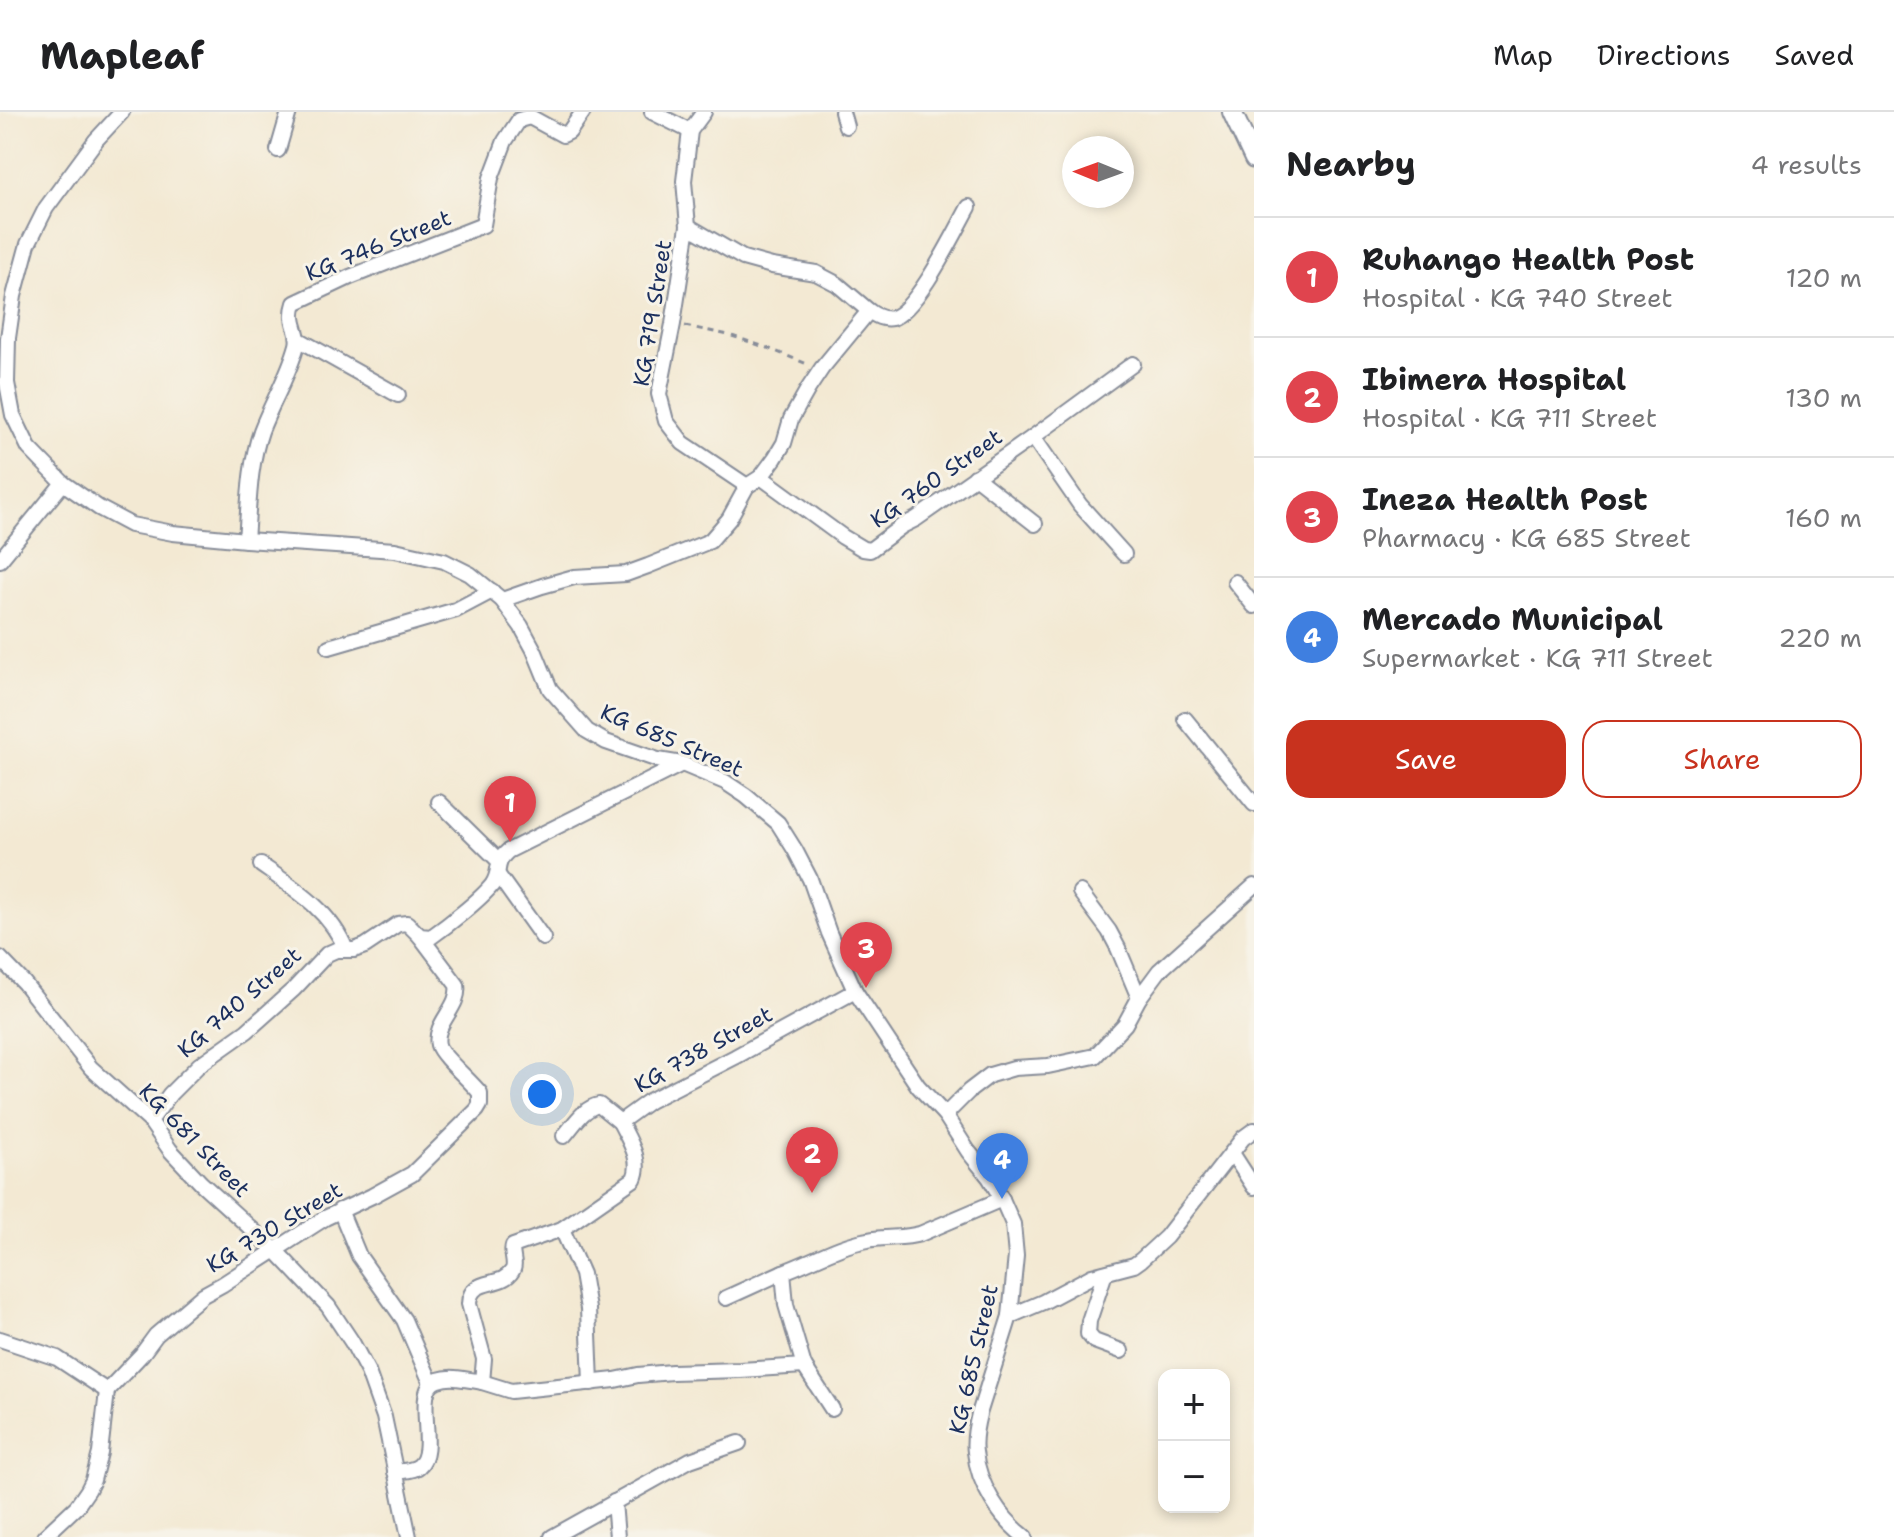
<!DOCTYPE html>
<meta charset="utf-8">
<style>
:root{--surface:#fff;--page:#f2f2f2;--text:#202124;--muted:#757577;--line:#e0e0e0;--accent:#c8321e}
body{margin:0;font-family:"Shantell Sans",sans-serif;background:var(--page);color:var(--text)}
.controls{position:absolute;right:24px;bottom:24px;display:grid;overflow:hidden;border-radius:16px;box-shadow:0 4px 12px #0003}
.controls button{width:72px;height:72px;display:grid;place-items:center;padding:0;border:0;border-bottom:2px solid var(--line);background:var(--surface);color:var(--text);font:40px sans-serif}
.compass{position:absolute;left:1062px;top:24px;width:72px;height:72px;border-radius:50%;background:var(--surface);box-shadow:0 4px 12px #0003;rotate:271deg}
.you{position:absolute;left:542px;top:982px;width:28px;height:28px;margin:-20px;border:6px solid #fff;border-radius:50%;background:#1a73e8;box-shadow:0 0 0 12px #1a73e833}
.badge{display:grid;place-items:center;width:52px;height:52px;border-radius:50%;background:var(--accent);color:#fff;font-size:26px;font-weight:700}
.pin{position:absolute;translate:-50% -66px;filter:drop-shadow(0 2px 4px #0008)}
.pin::after{content:'';position:absolute;top:42px;width:28px;height:24px;background:inherit;clip-path:polygon(0 0,100% 0,50% 100%)}
.list{margin:0;padding:0;list-style:none}
h2{display:flex;justify-content:space-between;align-items:center;height:104px;margin:0;padding:0 32px;font-size:34px}
h2 small{font-size:26px;font-weight:400;color:var(--muted)}
.list li{display:grid;grid-template-columns:52px 1fr auto;gap:24px;align-items:center;box-sizing:border-box;height:120px;padding:0 32px;border-top:2px solid var(--line)}
.list b{display:block;font-size:30px;white-space:nowrap}
.list p{margin:0;font-size:26px;white-space:nowrap;color:var(--muted)}
.list em{font-size:26px;font-style:normal;color:var(--muted)}
.actions{display:flex;gap:16px;padding:24px 32px}
.actions a{flex:1;padding:18px 0;border:2px solid var(--accent);border-radius:24px;text-align:center;font-size:28px;color:var(--accent)}
.actions .main{background:var(--accent);color:#fff}
.map{position:relative;flex:none;width:1254px;height:1425px;overflow:hidden}
header{display:flex;align-items:center;gap:48px;box-sizing:border-box;height:112px;padding:0 40px;background:var(--surface);border-bottom:2px solid var(--line)}
header strong{font-size:38px}
nav{display:flex;gap:44px;margin-inline-start:auto;font-size:28px}
main{display:flex}
aside{flex:1;background:var(--surface)}
.map>svg:first-child{display:block}
.lines{fill:none;stroke-linecap:round;stroke-linejoin:round}
.minor-casing{stroke:#878c98;stroke-width:18}
.secondary-casing{stroke:#878c98;stroke-width:22}
.path{stroke:#878c98;stroke-width:3;stroke-dasharray:6 6;stroke-linecap:butt}
.minor{stroke:#fff;stroke-width:14}
.secondary{stroke:#fff;stroke-width:18}
.labels{text-anchor:middle;stroke-width:6;stroke-linejoin:round;paint-order:stroke}
.street-label{font-size:22px;fill:#1b2f5e;stroke:#f7f3e8}
</style>
<header>
<strong>Mapleaf</strong>
<nav><a>Map</a><a>Directions</a><a>Saved</a></nav>
</header>
<main>
<div class="map">
<svg width="1254" height="1425" viewBox="0 0 1254 1425">
<rect width="100%" height="100%" fill="#f7f3e8"/>
<filter id="ink" filterUnits="userSpaceOnUse"><feTurbulence type="fractalNoise" baseFrequency=".0125" numOctaves="2"/><feDisplacementMap in="SourceGraphic" scale="16" xChannelSelector="R" yChannelSelector="G"/><feConvolveMatrix kernelMatrix="1 2 1 2 8 2 1 2 1" color-interpolation-filters="sRGB"/></filter>
<filter id="wash" filterUnits="userSpaceOnUse"><feTurbulence type="fractalNoise" baseFrequency=".006" numOctaves="4" result="noise"/><feDisplacementMap in="SourceGraphic" scale="32" xChannelSelector="R" yChannelSelector="G"/><feGaussianBlur stdDeviation="1.8" result="paint"/><feColorMatrix in="noise" values="0 0 0 0 0 0 0 0 0 0 0 0 0 0 0 0 0 1.4 0 .05"/><feComposite in="paint" operator="in"/></filter>
<g filter="url(#wash)">
<rect width="100%" height="100%" fill="#f3e9d3"/>
</g>
<g filter="url(#ink)">
<g class="lines">
<g class="minor-casing">
<g id="minor">
<path d="M 122,0 L 96,28 L 46,96 L 28,132 L 14,184 L 8,226 L 7,271 L 13,303 L 29,336 L 63,371 L 99,396 L 131,413 L 173,421 L 246,428 L 395,438 L 444,449 L 470,462 L 502,488 L 521,514 L 534,538 L 550,577 L 587,619 L 606,630 L 658,648 L 682,652 L 725,670 L 746,684 L 778,711 L 795,738 L 810,767 L 829,821 L 855,879 L 918,974 L 945,1003 L 968,1039 L 989,1065 L 1002,1087 L 1013,1112 L 1016,1144 L 1010,1204 L 979,1302 C 976,1314 973,1327 975,1340 C 978,1372 1000,1406 1025,1425"/>
<polyline points="652,0 690,19"/>
<polyline points="704,0 690,19 684,69 688,114 673,212 659,282 666,309 683,331 747,374"/>
<polyline points="842,0 846,14"/>
<polyline points="278,38 289,0"/>
<polyline points="688,114 743,146 772,154 816,161 837,172 869,199"/>
<polyline points="298,227 398,283"/>
<polyline points="1033,325 1080,393 1124,442"/>
<polyline points="761,365 843,425 863,437 870,438 902,414 916,407 1033,325 1133,252"/>
<polyline points="975,365 1035,412"/>
<path d="M 246,428 C 249,391 249,354 261,319 C 272,290 289,263 297,233 C 301,219 288,212 295,191 L 350,165 L 483,113 L 491,66 L 505,29 L 519,8 L 530,5 L 563,23 L 569,20 L 583,0"/>
<polyline points="0,448 63,371"/>
<polyline points="1235,470 1254,494"/>
<path d="M 502,488 L 542,474 L 574,465 L 626,462 L 648,454 L 710,429 L 729,407 L 747,374 L 761,365 L 775,346 L 784,331 L 791,307 L 808,277 L 822,256 L 869,199 C 876,204 883,208 892,206 C 917,199 955,120 969,95"/>
<polyline points="329,535 456,498 492,479"/>
<polyline points="1185,607 1254,692"/>
<polyline points="439,690 499,749"/>
<path d="M 261,753 C 294,776 331,799 346,838"/>
<polyline points="498,763 543,826"/>
<polyline points="1080,780 1109,819 1118,836 1139,886"/>
<polyline points="0,846 24,871 91,956 150,1009 170,1038 201,1071 276,1139 328,1194 352,1230 368,1260 384,1305 409,1425"/>
<polyline points="945,1003 969,979 990,963 1014,956 1048,954 1095,944 1125,912 1139,886 1159,859 1254,774"/>
<path d="M 150,1009 L 170,982 L 199,953 L 247,919 L 294,877 L 327,842 L 336,838 L 354,838 L 365,834 L 398,812 L 407,811 L 420,824 L 431,825 C 448,813 480,788 492,773 C 502,760 493,752 508,739 L 682,652"/>
<path d="M 564,1024 C 574,1013 583,996 599,993 L 620,1010"/>
<polyline points="1232,1041 1254,1075"/>
<polyline points="340,1098 359,1144 404,1208 431,1271"/>
<polyline points="562,1117 582,1162 588,1197 591,1271"/>
<polyline points="1105,1161 1089,1209 1088,1222 1094,1229 1121,1239"/>
<polyline points="726,1186 783,1160"/>
<polyline points="1010,1204 1043,1190 1092,1164 1134,1153 1141,1148 1166,1125 1243,1026 1254,1018"/>
<polyline points="0,1227 57,1246 107,1279"/>
<polyline points="482,1270 511,1279 615,1268 638,1263 672,1260 740,1258 804,1254"/>
<path d="M 832,1297 L 804,1254 L 786,1193 L 783,1160 C 811,1150 839,1133 868,1128 C 886,1124 903,1127 920,1122 L 1002,1087"/>
<path d="M 395,1360 C 403,1359 413,1359 419,1354 C 439,1338 411,1276 438,1268 C 453,1263 467,1268 482,1270 L 484,1247 L 469,1192 C 470,1164 501,1177 512,1159 C 517,1152 510,1142 513,1134 L 562,1117 L 634,1067 C 643,1048 628,1027 620,1010 L 649,989 L 735,945 L 855,879"/>
<polyline points="614,1390 617,1425"/>
<path d="M 44,1425 L 77,1394 L 88,1378 L 93,1368 L 100,1341 L 107,1279 L 142,1242 L 156,1223 L 203,1183 L 223,1172 L 325,1106 L 372,1084 L 412,1062 L 477,998 L 480,993 L 480,981 C 471,969 441,944 438,933 C 433,911 461,895 457,873 L 420,824"/>
<polyline points="552,1425 690,1348 739,1331"/>
</g>
</g>
<g class="secondary-casing">
<polyline id="secondary" points="1232,0 1254,47"/>
</g>
<polyline class="path" points="685,214 729,223 765,235 807,252"/>
<use href="#minor" class="minor"/>
<use href="#secondary" class="secondary"/>
</g>
</g>
<g class="labels">
<g class="street-label">
<text transform="translate(378 133) rotate(-22)" y="8">KG 746 Street</text>
<text transform="translate(652 201) rotate(-81)" y="8">KG 719 Street</text>
<text transform="translate(936 366) rotate(-35)" y="8">KG 760 Street</text>
<text transform="translate(672 628) rotate(23)" y="8">KG 685 Street</text>
<text transform="translate(239 890) rotate(-41)" y="8">KG 740 Street</text>
<text transform="translate(703 937) rotate(-29)" y="8">KG 738 Street</text>
<text transform="translate(195 1028) rotate(46)" y="8">KG 681 Street</text>
<text transform="translate(274 1115) rotate(-31)" y="8">KG 730 Street</text>
<text transform="translate(973 1247) rotate(-77)" y="8">KG 685 Street</text>
</g>
</g>
</svg>
<div class="controls">
<button>+</button>
<button>−</button>
</div>
<svg class="compass" viewBox="-18 -18 36 36"><path d="M0-13l5 13h-10z" fill="#e53935"/><path d="M0 13l5-13h-10z" fill="#757577"/></svg>
<div class="you"></div>
<div class="pin badge" style="left:510px;top:730px;background:#e0444e">1</div>
<div class="pin badge" style="left:812px;top:1081px;background:#e0444e">2</div>
<div class="pin badge" style="left:866px;top:876px;background:#e0444e">3</div>
<div class="pin badge" style="left:1002px;top:1087px;background:#3f7fe0">4</div>
</div>
<aside>
<h2>Nearby<small>4 results</small></h2>
<ul class="list">
<li><span class="badge" style="background:#e0444e">1</span><div><b>Ruhango Health Post</b><p>Hospital · KG 740 Street</p></div><em>120 m</em></li>
<li><span class="badge" style="background:#e0444e">2</span><div><b>Ibimera Hospital</b><p>Hospital · KG 711 Street</p></div><em>130 m</em></li>
<li><span class="badge" style="background:#e0444e">3</span><div><b>Ineza Health Post</b><p>Pharmacy · KG 685 Street</p></div><em>160 m</em></li>
<li><span class="badge" style="background:#3f7fe0">4</span><div><b>Mercado Municipal</b><p>Supermarket · KG 711 Street</p></div><em>220 m</em></li>
</ul>
<div class="actions"><a class="main">Save</a><a>Share</a></div>
</aside>
</main>
